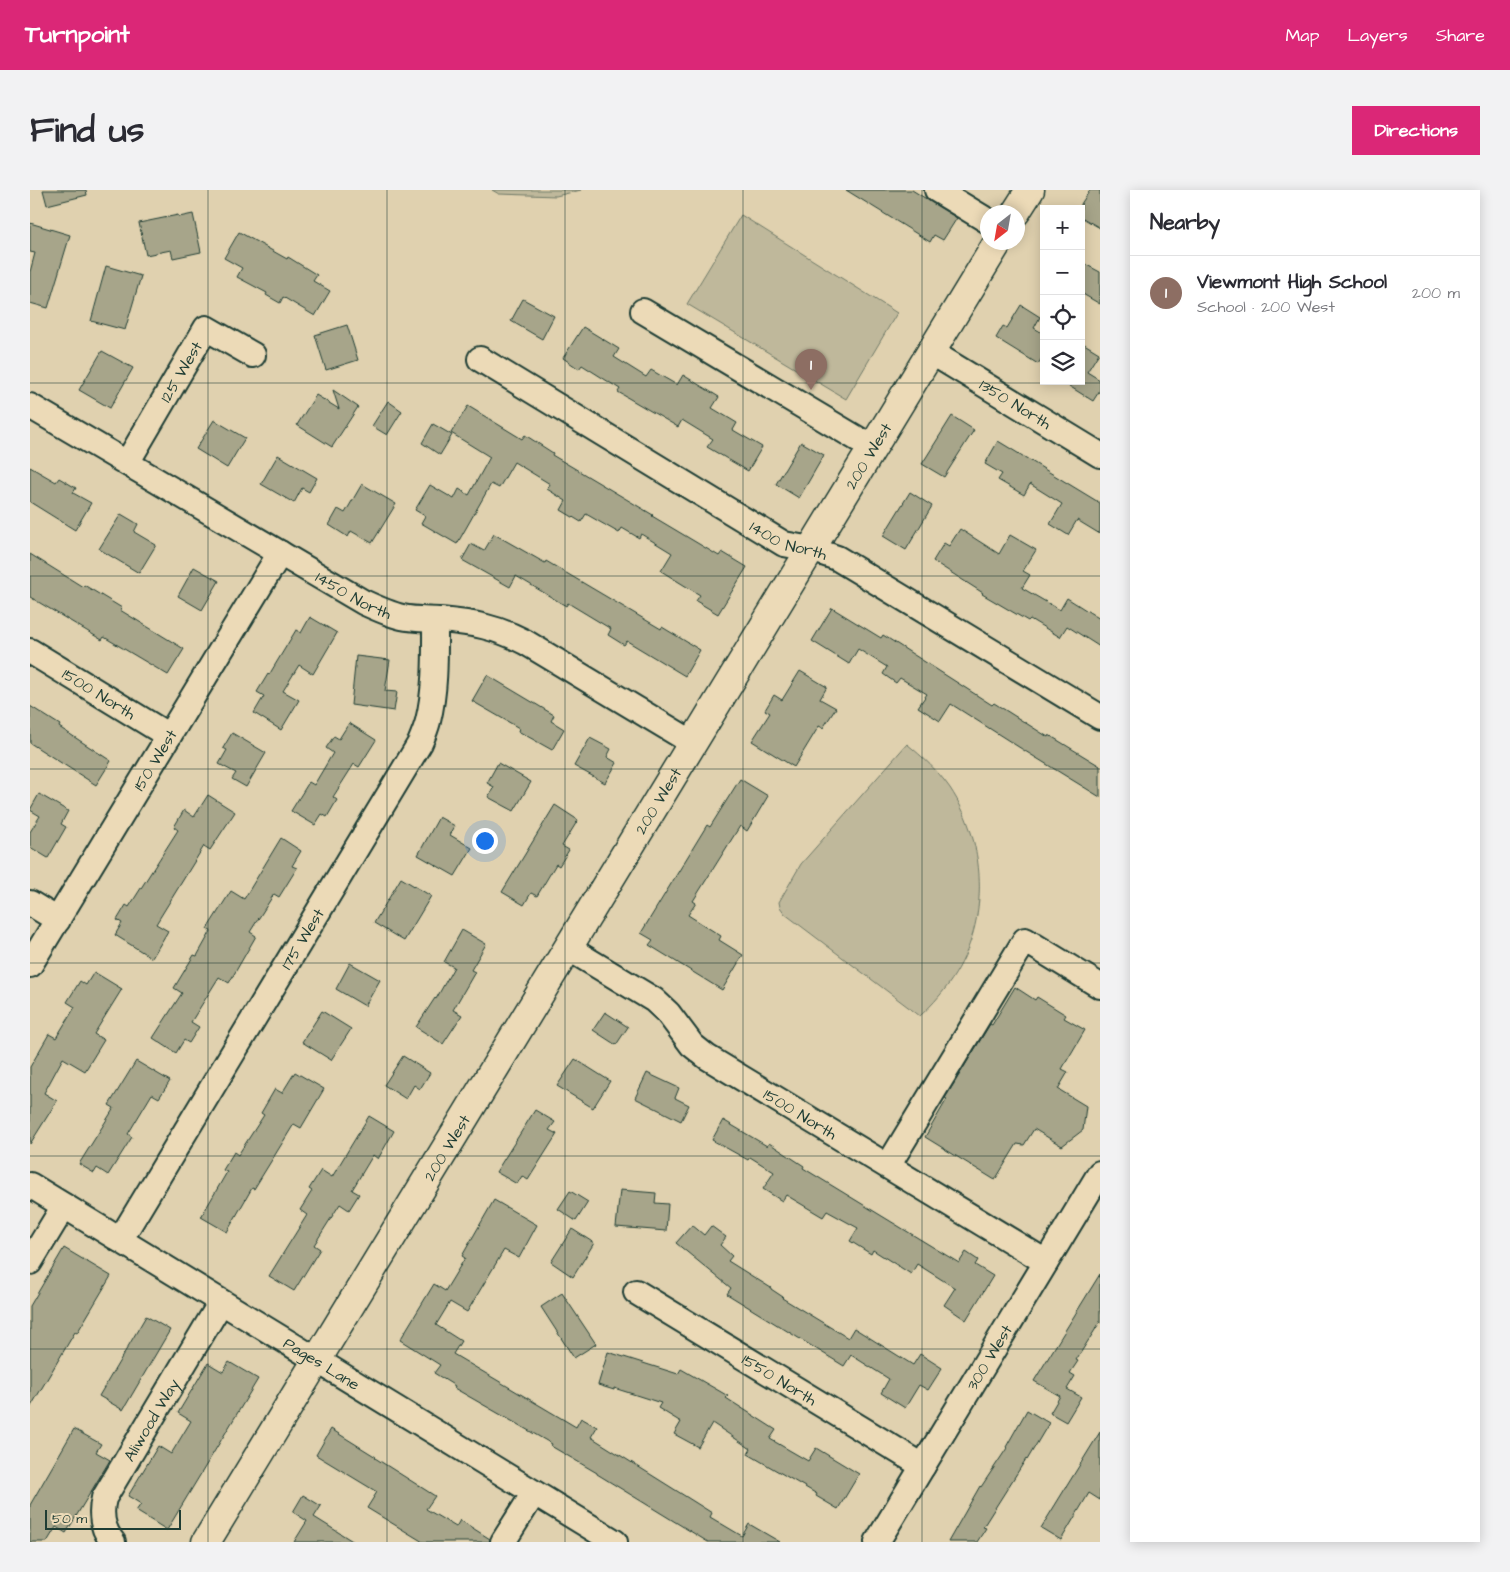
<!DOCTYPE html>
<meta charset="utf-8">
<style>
:root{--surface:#fff;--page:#f2f2f3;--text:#2b2b33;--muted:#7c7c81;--line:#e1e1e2;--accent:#db2777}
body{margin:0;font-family:"Architects Daughter",sans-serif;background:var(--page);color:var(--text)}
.controls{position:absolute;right:15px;top:15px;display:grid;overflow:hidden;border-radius:0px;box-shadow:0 2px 12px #0003}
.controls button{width:45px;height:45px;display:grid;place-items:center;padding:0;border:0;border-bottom:1px solid var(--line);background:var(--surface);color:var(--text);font:25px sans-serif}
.compass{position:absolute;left:950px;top:15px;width:45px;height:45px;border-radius:50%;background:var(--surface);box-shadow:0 2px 12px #0003;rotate:211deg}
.scale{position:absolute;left:15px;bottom:12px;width:136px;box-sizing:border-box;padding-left:5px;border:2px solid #1f3d34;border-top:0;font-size:14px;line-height:18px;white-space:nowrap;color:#1f3d34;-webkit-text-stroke:4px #ecdab7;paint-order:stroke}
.you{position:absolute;left:454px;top:650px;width:18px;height:18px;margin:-12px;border:4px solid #fff;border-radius:50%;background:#1a73e8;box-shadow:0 0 0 8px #1a73e833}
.badge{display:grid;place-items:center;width:32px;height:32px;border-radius:50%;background:var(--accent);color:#fff;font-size:16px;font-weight:700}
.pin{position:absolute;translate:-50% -41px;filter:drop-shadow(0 1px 2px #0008)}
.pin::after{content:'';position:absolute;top:26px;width:18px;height:15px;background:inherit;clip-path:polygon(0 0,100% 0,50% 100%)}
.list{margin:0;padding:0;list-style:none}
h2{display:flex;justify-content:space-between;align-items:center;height:65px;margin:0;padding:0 20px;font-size:21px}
h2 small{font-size:16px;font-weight:400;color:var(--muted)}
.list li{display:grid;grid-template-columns:32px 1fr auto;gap:15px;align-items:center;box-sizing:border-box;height:75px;padding:0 20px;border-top:1px solid var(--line)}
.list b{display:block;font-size:19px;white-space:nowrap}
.list p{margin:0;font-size:16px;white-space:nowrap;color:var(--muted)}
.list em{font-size:16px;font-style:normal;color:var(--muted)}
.icon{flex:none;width:28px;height:28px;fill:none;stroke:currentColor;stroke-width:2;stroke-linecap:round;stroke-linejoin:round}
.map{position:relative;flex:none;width:1070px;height:1352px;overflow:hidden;border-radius:0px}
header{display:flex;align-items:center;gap:30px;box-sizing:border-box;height:70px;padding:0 25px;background:var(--accent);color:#fff}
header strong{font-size:24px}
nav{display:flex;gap:28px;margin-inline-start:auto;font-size:18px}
.intro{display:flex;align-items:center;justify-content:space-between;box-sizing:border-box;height:120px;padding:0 30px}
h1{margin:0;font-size:35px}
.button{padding:12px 22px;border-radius:0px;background:var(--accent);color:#fff;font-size:18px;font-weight:700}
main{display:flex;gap:30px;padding:0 30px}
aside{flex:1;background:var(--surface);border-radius:0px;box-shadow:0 2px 12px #0003}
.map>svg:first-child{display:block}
.green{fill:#bfb89b;stroke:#6f7a68}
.building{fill:#a7a58a;stroke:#1f3d34}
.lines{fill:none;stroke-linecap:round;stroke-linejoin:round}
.minor-casing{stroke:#1f3d34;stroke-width:28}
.major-casing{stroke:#1f3d34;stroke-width:31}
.minor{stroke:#ecdab7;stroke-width:24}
.major{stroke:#ecdab7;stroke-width:28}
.grid{fill:none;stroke:#1f3d34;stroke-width:1;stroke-opacity:0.55}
.labels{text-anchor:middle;stroke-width:4;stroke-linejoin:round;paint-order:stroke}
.street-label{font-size:16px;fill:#1f3d34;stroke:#ecdab7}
</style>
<header>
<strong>Turnpoint</strong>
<nav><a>Map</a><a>Layers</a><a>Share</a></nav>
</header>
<div class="intro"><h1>Find us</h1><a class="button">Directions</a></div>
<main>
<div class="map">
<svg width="1070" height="1352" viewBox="0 0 1070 1352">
<rect width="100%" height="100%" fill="#e0d1af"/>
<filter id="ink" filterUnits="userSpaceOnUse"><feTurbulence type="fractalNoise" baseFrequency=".02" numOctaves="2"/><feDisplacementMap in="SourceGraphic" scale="10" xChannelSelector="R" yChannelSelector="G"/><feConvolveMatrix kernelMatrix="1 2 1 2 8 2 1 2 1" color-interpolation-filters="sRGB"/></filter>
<g filter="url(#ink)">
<g class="green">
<polygon points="462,0 551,0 526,6 469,4"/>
<polygon points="711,25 867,123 816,209 657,114"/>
<path d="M 877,554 C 893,567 908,581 920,598 C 959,657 960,737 918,795 C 909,807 900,817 890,826 L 755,724 L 750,717 L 749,712 L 771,674 Z"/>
</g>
<g class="building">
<polygon points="13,0 56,0 57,5 17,15"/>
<polygon points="816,0 882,0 927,28 913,50 904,45 900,52"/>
<polygon points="1060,0 1070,0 1070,38 1051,27 1051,14"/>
<polygon points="163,24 171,62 143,68 141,60 116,65 109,33 148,25 149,27"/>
<polygon points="0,33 40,45 18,118 0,113 0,82 5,63 0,62"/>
<polygon points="209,42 257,69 258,67 287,85 283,91 300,101 285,126 253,107 250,113 236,105 237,103 207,87 212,78 194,68"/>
<polygon points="1051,72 1070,82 1070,114 1051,103"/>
<polygon points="76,76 111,86 95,140 61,131"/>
<polygon points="493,109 524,126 512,149 481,131"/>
<polygon points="991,115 1010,127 1004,138 1014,144 1014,165 1008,174 966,148 973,136 977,138"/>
<polygon points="317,135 328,170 296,180 285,145"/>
<polygon points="553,137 589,159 584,167 616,187 621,180 647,195 653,185 689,207 682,218 707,233 703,240 732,257 718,281 677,257 683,249 652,230 648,237 588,202 590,199 552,175 549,179 533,168"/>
<polygon points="1051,152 1069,163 1057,182 1070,190 1070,200 1063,211 1031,191 1051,191"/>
<polygon points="72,161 103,178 80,218 49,200"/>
<polygon points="303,200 328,217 302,257 267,235 286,205 309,219"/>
<polygon points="358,211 372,221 357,245 342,236"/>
<polygon points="438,216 492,249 495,245 523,263 522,265 623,325 622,326 689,366 692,362 717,377 688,424 666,411 670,405 631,381 642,363 611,344 609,348 592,338 589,343 556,324 551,332 531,320 536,311 517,299 520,294 484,272 469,298 461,294 427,354 391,333 395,326 385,320 400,295 424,309 429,299 439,305 460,267 421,243"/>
<polygon points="922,226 944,240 914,287 892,274"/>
<polygon points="184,230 215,248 197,278 166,259"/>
<polygon points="403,234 422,245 410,265 392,253"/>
<polygon points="968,251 1070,313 1070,344 1047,330 1038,345 1020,334 1032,314 1000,294 994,305 968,290 972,284 955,274"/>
<polygon points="771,252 794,265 769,308 746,294"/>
<polygon points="248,265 287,288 279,302 272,298 264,313 231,294"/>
<polygon points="0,277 26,292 29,288 46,298 43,303 61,313 45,340 0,312"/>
<polygon points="332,294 366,314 342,353 321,341 318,347 299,335 308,319 315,323"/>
<polygon points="880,302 902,316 876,360 853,346"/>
<polygon points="91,324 108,334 104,342 126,355 109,383 69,359"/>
<polygon points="930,339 969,364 980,345 1006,360 993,381 1000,385 992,398 1030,420 1037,408 1070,429 1070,457 1037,436 1030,447 1000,429 998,431 952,404 953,403 903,371 914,353 919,356"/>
<polygon points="464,344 515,373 516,371 631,439 632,437 670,460 655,486 597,451 594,455 578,445 581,439 538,413 536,416 486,386 480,397 432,370 441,354 454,361"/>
<polygon points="0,364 53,397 54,395 92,418 90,420 154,459 138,485 74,447 72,450 0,407"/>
<polygon points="164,377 189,391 172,420 148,406"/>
<polygon points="802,418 851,448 853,445 962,515 964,513 1018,547 1019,545 1070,576 1070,607 995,561 921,514 910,531 888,517 897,504 870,488 866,493 853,484 857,477 828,459 819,474 782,451"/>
<polygon points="280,427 307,443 283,484 269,475 253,501 269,510 251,540 224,523 234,506 227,502 238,484 239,485 266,440 271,443"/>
<polygon points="326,466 360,470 355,501 367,502 364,521 321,515"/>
<polygon points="770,481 797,497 790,509 806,518 793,538 789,536 764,577 722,551 740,523 735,520 744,505 752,510"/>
<polygon points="457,485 524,525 521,531 534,539 522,560 488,541 489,538 442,511"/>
<polygon points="0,516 30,535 29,537 81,571 66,595 0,553"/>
<polygon points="319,533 346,550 329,577 324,574 303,607 307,610 297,627 292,624 285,635 261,621 279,592 284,595 303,563 296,558 304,546 309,549"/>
<polygon points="202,543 236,563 216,597 202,589 206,583 189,574 197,560 193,558"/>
<polygon points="560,548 581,559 577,567 587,573 575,593 544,576"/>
<polygon points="468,573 501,592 484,621 458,607 464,597 457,593"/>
<polygon points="710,589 738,606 717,641 710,636 663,711 666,713 658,725 691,746 689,750 713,765 692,800 619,755 623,750 611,743 677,635 680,637"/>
<polygon points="9,604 38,621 31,634 36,637 18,668 0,657 0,642 10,626 0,620"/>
<polygon points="178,605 205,622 180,660 174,656 126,734 138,741 122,768 85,745 92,733 87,730 96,715 99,717 148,640 144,637 154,620 164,627"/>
<polygon points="525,615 548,630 532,656 539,660 529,676 526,674 507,706 501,703 494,715 472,702"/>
<polygon points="409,627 425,636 420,645 442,658 425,686 388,665"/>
<polygon points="251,648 271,661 262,676 267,678 249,707 244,704 220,742 226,746 199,793 189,787 161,832 169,837 159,853 154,850 146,863 123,848 152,803 144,798 164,765 167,766 181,741 177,739 201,701 214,709"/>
<polygon points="371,688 401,706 374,751 344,733"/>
<polygon points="432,740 456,754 441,780 445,782 423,820 432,825 413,854 386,837 405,808 406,809 424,777 414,772"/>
<polygon points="320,773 350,790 335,816 306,799"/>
<polygon points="64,782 92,799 64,844 74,850 55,881 33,868 14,903 27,911 0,954 0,877 19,844 26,848 45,817 37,812 50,791 56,795"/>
<polygon points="985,797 1005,810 1007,807 1036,825 1034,828 1055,840 1032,879 1038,882 1028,899 1056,916 1053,940 1032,956 1004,939 994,955 987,954 965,990 895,947 917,909 915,908 960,834 962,835"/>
<polygon points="292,821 321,839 301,870 272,852"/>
<polygon points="575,822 598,837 586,855 563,840"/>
<polygon points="373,866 400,883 390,899 384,895 376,909 354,895"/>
<polygon points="545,869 580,891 563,918 527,896"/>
<polygon points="106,871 140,891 129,908 122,904 98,944 102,947 78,985 67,978 64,983 49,974 84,918 79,915"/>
<polygon points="265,882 294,899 271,938 264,934 224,999 222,998 197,1042 171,1027 197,982 193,980 204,962 208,965 234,925 231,923 245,899 252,903"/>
<polygon points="617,883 649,898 645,908 659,915 651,931 605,908"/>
<polygon points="505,920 525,932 519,940 527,944 498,990 492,986 487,994 466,982"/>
<polygon points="339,926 364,941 348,969 343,965 322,1000 329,1004 319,1020 310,1014 284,1055 290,1059 264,1101 239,1086 277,1025 270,1020 282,1001 279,999 291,980 302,987"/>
<polygon points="693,930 737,956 739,953 774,976 773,978 929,1073 936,1062 948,1070 945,1075 963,1086 936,1130 914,1115 925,1098 887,1074 881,1084 843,1060 841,1064 820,1051 828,1038 797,1021 793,1027 756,1005 752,1011 733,999 744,982 720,967 718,970 682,950"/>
<polygon points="590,1000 626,1003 625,1013 638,1014 636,1041 586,1037"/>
<polygon points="540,1001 558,1012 546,1031 528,1019"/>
<polygon points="464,1010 507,1035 489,1068 474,1060 437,1122 420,1112 406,1135 431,1151 423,1164 546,1237 551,1228 567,1237 561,1247 682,1323 680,1327 712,1346 719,1334 750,1352 678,1352 567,1284 567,1283 521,1256 522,1254 424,1198 425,1196 404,1183 410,1175 370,1150 404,1094 415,1101 435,1068 432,1066"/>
<polygon points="662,1035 674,1045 681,1036 696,1047 690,1055 702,1066 698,1071 741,1098 741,1099 753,1107 752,1108 818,1148 824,1138 883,1175 890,1164 912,1178 898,1200 889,1195 875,1218 851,1203 859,1189 821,1165 814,1176 697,1104 701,1098 646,1053"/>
<polygon points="542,1039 564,1053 543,1087 521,1072"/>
<polygon points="34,1058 81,1086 47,1143 45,1142 0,1218 0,1116"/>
<polygon points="1070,1084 1070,1132 1046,1170 1048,1171 1040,1183 1045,1186 1037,1199 1051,1207 1036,1232 1020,1223 1030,1206 1004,1191"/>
<polygon points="532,1103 566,1154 544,1168 511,1117"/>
<polygon points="116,1126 140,1140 93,1220 69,1206"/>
<polygon points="578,1162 648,1184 651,1179 698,1206 696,1208 746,1240 740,1249 778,1271 786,1258 829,1284 808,1319 786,1306 787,1304 718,1264 721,1259 682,1233 668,1257 644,1244 651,1232 628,1218 631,1213 584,1198 584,1200 568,1195"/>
<polygon points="199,1172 228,1189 137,1340 106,1321 111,1314 98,1306 128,1256 141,1264 161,1231 148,1223 178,1173 193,1182"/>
<polygon points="997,1220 1019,1233 997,1270 996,1269 953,1337 956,1338 947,1352 918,1352 950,1296 951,1297 977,1258 976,1257"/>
<polygon points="44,1239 71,1254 66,1262 80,1270 36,1343 26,1337 17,1352 0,1352 0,1315"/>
<polygon points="301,1239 346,1267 345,1268 405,1306 396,1319 426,1337 430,1330 460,1349 459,1352 393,1352 337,1318 347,1302 286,1265"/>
<polygon points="1070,1242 1070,1310 1059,1303 1031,1350 1011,1338"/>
<polygon points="273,1305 291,1316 284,1327 324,1352 264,1352 277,1331 263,1322"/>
</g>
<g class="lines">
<g class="minor-casing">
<g id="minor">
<polyline points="907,0 958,31"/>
<polyline points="613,121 843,258"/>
<path id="s1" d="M 901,162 L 1070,265"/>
<path id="s2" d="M 450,169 L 754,354 L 781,359 L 807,368 L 1070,527"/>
<path id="s3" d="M 0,216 L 333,412 C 346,418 359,424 372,427 C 385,430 398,429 411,430 C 444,433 466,437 495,452 L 663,553"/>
<path id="s4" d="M 97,273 L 176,138 L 223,165"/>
<path id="s5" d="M 0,461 L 139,546"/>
<polyline points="0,713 28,730"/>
<path id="s6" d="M 538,758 L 624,810 L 638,823 L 662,855 L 677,867 L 1016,1072"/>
<path id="s7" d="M 0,775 L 250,363"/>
<polyline points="858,976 995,750 1070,796"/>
<path id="s8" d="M 0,995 L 585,1352"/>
<path id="s9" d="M 90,1050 L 390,553 C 393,546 396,539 398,531 C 406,499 405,463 405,430"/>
<polyline points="0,1072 34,1016"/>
<path id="s10" d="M 606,1102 L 893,1276"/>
<path id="s11" d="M 83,1352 C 72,1339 70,1324 74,1308 L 191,1112"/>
<polyline points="473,1352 504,1303"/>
<path id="s12" d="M 847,1352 L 1070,983"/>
</g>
</g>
<g class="major-casing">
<g id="major">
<polyline points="986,22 1000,0"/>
<path id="s13" d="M 176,1352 L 968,52"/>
</g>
</g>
<use href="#minor" class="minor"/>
<use href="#major" class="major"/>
</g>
</g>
<path class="grid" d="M 178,0 L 178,1352M 357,0 L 357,1352M 535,0 L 535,1352M 713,0 L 713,1352M 892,0 L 892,1352M 0,193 L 1070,193M 0,386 L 1070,386M 0,579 L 1070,579M 0,773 L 1070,773M 0,966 L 1070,966M 0,1159 L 1070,1159"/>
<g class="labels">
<g class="street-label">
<text dy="6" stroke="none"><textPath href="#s4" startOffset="106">125 West</textPath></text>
<text dy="6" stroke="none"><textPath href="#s1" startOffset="99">1350 North</textPath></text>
<text dy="6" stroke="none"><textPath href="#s13" startOffset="1272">200 West</textPath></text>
<text dy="6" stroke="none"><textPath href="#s2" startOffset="359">1400 North</textPath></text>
<text dy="6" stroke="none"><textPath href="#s3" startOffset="375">1450 North</textPath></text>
<text dy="6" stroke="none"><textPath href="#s5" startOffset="81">1500 North</textPath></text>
<text dy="6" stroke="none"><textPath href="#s7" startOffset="240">150 West</textPath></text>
<text dy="6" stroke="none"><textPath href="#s13" startOffset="868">200 West</textPath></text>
<text dy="6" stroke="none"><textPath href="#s9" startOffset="352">175 West</textPath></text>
<text dy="6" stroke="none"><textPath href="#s6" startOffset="288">1500 North</textPath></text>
<text dy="6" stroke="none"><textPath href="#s13" startOffset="462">200 West</textPath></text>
<text dy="6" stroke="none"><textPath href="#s12" startOffset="216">300 West</textPath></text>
<text dy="6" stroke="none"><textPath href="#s8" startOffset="342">Pages Lane</textPath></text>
<text dy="6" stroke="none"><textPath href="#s10" startOffset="168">1550 North</textPath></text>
<text dy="6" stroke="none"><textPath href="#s11" startOffset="138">Aliwood Way</textPath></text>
</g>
</g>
</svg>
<div class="controls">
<button>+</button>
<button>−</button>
<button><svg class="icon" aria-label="locate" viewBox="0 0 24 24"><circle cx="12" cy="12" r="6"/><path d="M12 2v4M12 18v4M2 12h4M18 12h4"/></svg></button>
<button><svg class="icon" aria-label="layers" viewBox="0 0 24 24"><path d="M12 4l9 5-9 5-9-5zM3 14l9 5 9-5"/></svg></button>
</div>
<svg class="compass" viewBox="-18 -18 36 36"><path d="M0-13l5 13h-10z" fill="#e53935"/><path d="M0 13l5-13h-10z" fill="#7c7c81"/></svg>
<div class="scale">50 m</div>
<div class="you"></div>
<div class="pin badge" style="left:781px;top:200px;background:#8d6e63">1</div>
</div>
<aside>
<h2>Nearby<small></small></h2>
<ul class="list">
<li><span class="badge" style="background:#8d6e63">1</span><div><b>Viewmont High School</b><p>School · 200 West</p></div><em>200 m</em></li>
</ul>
</aside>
</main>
